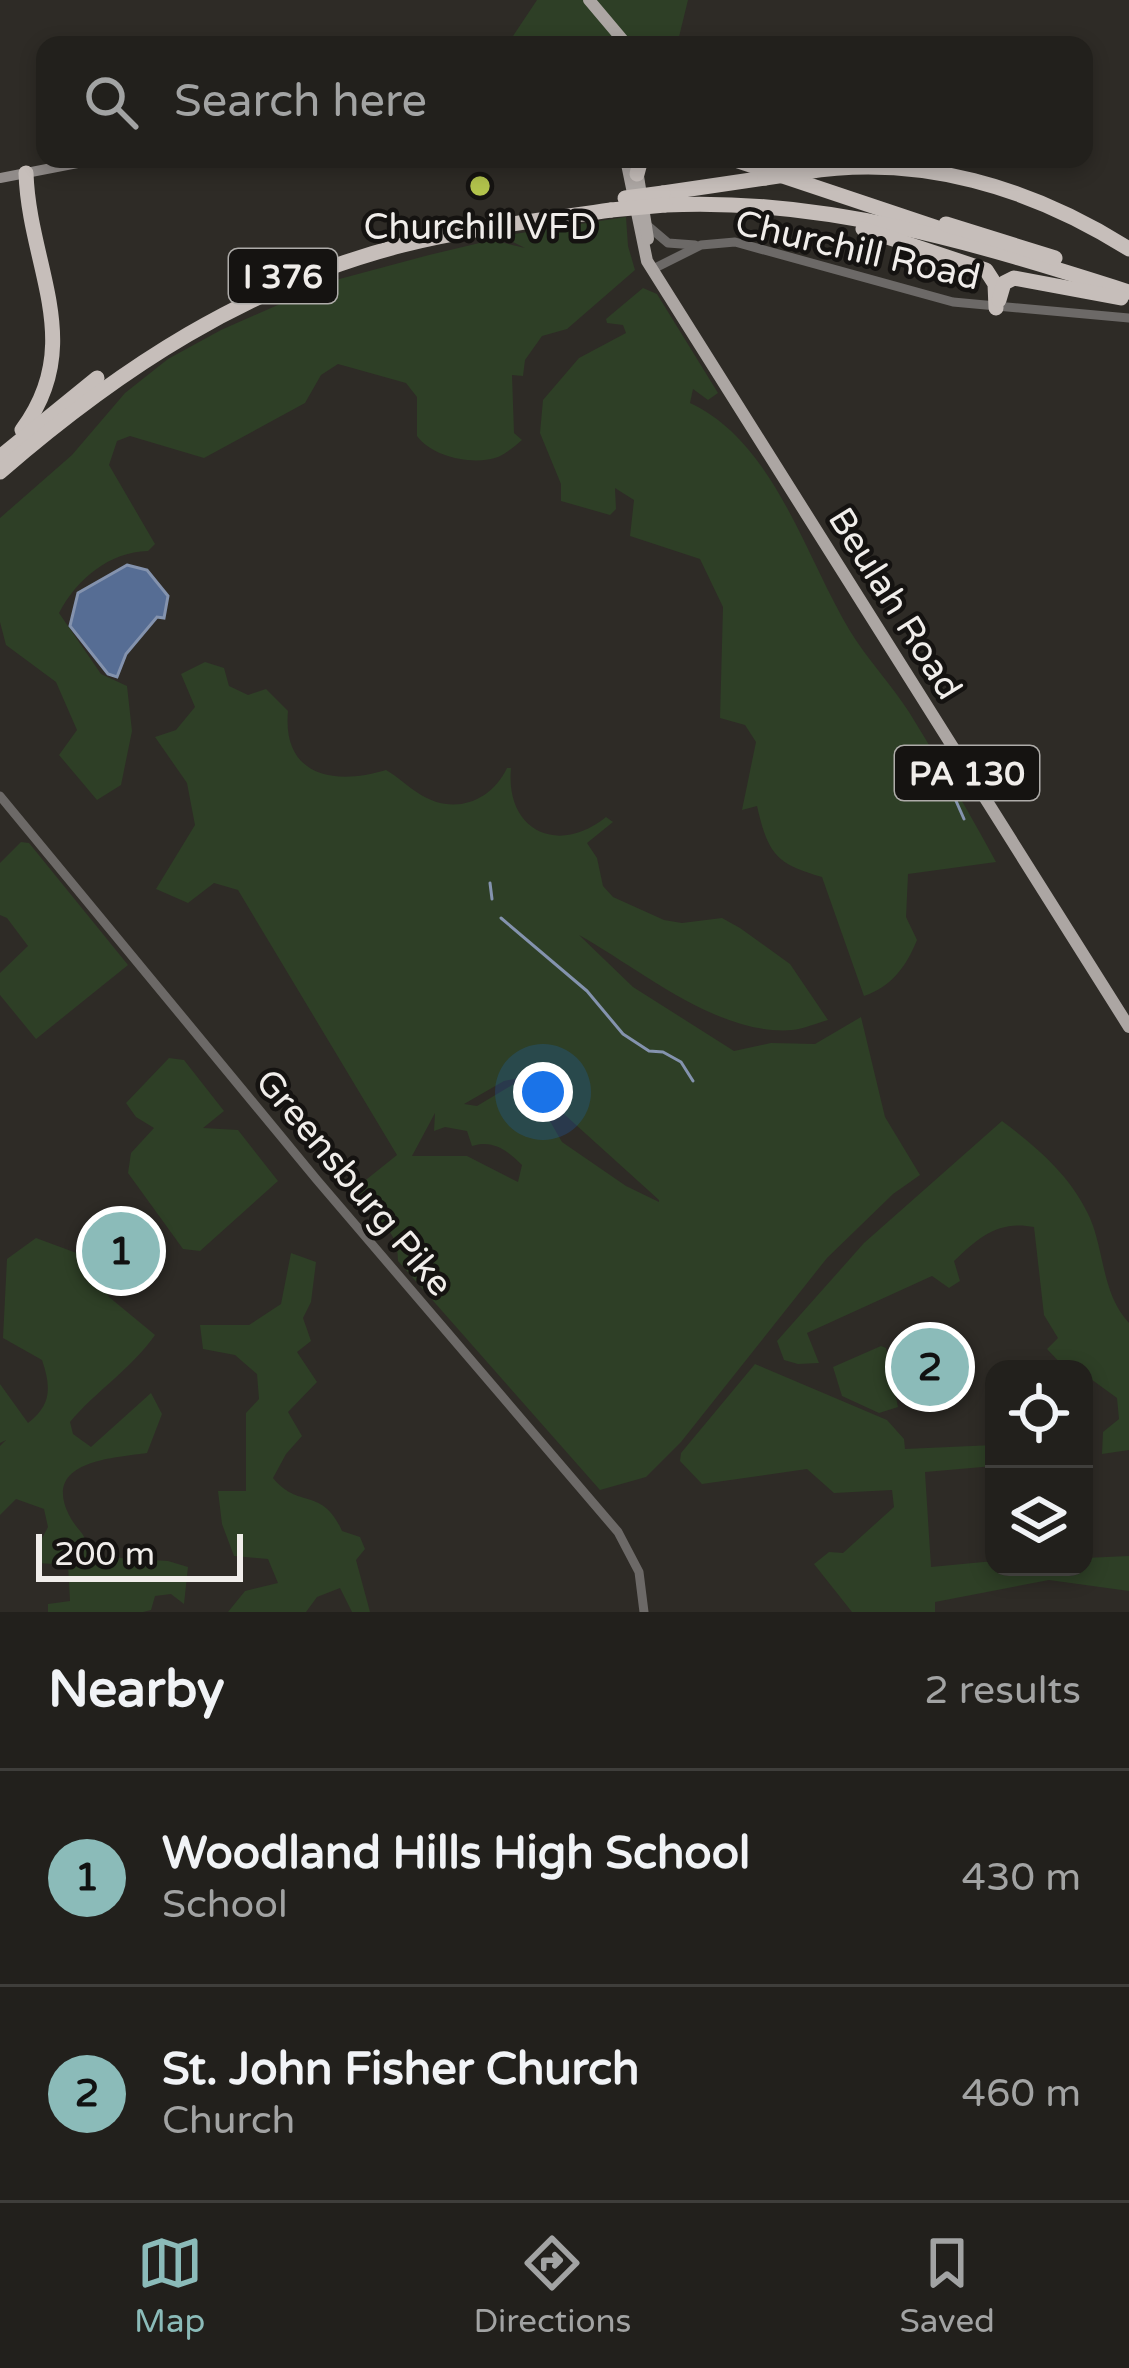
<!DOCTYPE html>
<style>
:root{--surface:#22201c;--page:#2a2825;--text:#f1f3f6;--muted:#a2a3a3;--line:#3f3e3b;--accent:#8bbbb9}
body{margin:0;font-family:"Varela Round",sans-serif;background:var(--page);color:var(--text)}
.controls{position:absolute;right:36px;bottom:36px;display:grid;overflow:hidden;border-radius:24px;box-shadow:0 6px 18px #0003}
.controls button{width:108px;height:108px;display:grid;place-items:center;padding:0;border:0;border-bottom:3px solid var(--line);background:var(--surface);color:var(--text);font:60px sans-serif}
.scale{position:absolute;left:36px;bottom:30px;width:207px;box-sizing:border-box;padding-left:12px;border:6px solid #f0edea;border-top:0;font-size:33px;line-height:42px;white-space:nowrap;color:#f0edea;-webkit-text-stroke:9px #151311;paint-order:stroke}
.you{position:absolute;left:543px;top:1092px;width:42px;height:42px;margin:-30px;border:9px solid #fff;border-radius:50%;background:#1a73e8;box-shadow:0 0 0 18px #1a73e833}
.badge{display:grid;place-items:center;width:78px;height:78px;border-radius:50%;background:var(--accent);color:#111;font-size:39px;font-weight:700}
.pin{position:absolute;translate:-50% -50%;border:6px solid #fff;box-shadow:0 3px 12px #0006}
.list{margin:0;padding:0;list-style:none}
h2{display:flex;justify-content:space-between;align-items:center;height:156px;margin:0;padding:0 48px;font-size:51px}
h2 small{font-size:39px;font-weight:400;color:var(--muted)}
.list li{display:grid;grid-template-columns:78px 1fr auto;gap:36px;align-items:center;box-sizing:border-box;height:216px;padding:0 48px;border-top:3px solid var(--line)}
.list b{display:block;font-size:45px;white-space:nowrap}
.list p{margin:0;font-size:39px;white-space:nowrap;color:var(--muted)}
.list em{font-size:39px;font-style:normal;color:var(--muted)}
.icon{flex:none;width:66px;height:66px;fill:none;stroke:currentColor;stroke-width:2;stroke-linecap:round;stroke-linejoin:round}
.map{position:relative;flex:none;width:1129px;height:1612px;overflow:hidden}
.search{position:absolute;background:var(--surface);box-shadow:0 6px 18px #0003;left:36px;right:36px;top:36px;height:132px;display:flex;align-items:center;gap:30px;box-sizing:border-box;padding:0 42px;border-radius:24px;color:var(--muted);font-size:45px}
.sheet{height:588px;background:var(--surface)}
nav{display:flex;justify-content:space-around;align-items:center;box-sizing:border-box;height:168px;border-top:3px solid var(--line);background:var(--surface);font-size:33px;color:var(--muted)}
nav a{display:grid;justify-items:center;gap:6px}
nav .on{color:var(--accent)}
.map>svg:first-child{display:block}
.green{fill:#2e3f26;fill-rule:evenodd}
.water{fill:#566d94;stroke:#8493ae;stroke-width:3}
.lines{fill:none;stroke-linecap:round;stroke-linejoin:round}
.stream{stroke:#8493ae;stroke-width:3}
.tertiary{stroke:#6c6967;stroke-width:9}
.secondary{stroke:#908b89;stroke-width:10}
.primary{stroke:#aca6a3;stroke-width:12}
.motorway{stroke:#c6beba;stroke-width:15}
.motorway-bridge{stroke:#c6beba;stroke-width:15}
.poi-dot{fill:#b2c34c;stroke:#151311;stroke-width:4.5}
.labels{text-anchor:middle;stroke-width:9;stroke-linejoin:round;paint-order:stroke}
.shield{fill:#151311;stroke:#aeaca9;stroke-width:3}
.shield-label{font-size:33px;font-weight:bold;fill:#f0edea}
.poi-label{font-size:36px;fill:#f0edea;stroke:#151311}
.street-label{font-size:36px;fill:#f0edea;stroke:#151311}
</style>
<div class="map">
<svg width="1129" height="1612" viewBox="0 0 1129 1612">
<rect width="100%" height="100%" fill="#2e2b26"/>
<g class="green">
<polygon points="537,0 688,0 677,45 507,45"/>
<path d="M 626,217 L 628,246 L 635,270 L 567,329 L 542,336 L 525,360 L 523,376 L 512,375 L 514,433 L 522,440 C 515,446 507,453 498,457 C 474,466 432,457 417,436 L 417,397 L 406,383 L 338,364 L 321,375 L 305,403 L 204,458 L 130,436 L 117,441 L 109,465 L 155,544 L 148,551 C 109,552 77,579 59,613 L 101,674 L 127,686 L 132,731 L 121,785 L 97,800 L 59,755 L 77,730 L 56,682 L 6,645 L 0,622 L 0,518 L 72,455 L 125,393 L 168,359 L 221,330 L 332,281 L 429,255 L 492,240 L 525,248 L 501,236 Z"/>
<path d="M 643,288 L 657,294 L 718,393 L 708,400 L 693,389 L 690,403 C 774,442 805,556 850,631 C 867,659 891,684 909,712 C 939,761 969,812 996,862 L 908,874 L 906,917 L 917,940 C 906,967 891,987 864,996 L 822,877 C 776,864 768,854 757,806 L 742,810 L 756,742 L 745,725 L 720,718 L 723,607 L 700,559 L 630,536 L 634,500 L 615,488 L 616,509 L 610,515 L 561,501 L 561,484 L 540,433 L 543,400 L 579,358 L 626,333 L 623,325 L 607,323 L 606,319 Z"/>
<path d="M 205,662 L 224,668 L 229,686 L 248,695 L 266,689 L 288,711 C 282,776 334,786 386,770 C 398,777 407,786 418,793 C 452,816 490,803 507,768 L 511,768 C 505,831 558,856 606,817 L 613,822 L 587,843 L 597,858 L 603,886 L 613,897 L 664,920 L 682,923 L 722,918 L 740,928 L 790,964 L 828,1020 C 817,1023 803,1029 792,1030 C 718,1036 640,969 579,935 L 633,987 L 734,1051 L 771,1043 L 815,1044 L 861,1017 L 885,1117 L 920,1175 L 893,1194 L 827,1258 L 681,1442 L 646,1477 L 600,1490 L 398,1261 C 398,1220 368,1221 347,1195 L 397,1155 L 238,890 L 214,883 L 188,903 L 156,889 L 195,825 L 187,783 L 155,737 L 176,730 L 195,707 L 181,674 ZM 523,1077 L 659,1200 L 659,1202 L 626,1186 L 562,1142 L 539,1102 L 517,1082 L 477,1106 L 464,1104 L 504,1081 ZM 435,1113 L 434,1131 L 445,1127 L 467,1131 L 472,1146 C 493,1139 508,1151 522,1165 L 518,1182 L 467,1156 L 412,1156 Z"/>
<polygon points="21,842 29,843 128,965 36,1039 0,995 0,973 28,946 7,918 0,915 0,863"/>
<polygon points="169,1058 184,1060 224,1111 203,1128 238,1130 278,1181 200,1251 183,1249 128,1173 131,1153 154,1128 136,1117 126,1103"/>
<path d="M 1002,1121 C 1037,1147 1072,1177 1090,1218 C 1105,1254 1102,1294 1129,1323 L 1129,1450 L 1102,1454 L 1103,1432 L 1119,1419 L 1117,1398 L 1084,1374 L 1084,1369 L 1064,1367 L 1047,1349 L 1058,1338 L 1044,1315 L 1034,1227 C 999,1220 979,1237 954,1261 L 960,1281 L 949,1288 L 932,1276 L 807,1333 L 819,1363 L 798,1364 L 784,1360 L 777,1341 L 864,1243 Z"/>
<path d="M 36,1238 L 90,1258 L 109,1297 L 155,1335 C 131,1369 96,1391 70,1422 L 73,1434 L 91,1447 L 151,1393 L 162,1414 L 147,1453 C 112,1458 42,1461 69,1515 C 80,1536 86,1529 88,1556 L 168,1561 L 188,1567 L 184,1604 L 171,1594 L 155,1596 L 151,1610 L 143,1612 L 48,1612 L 48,1604 L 70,1601 L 68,1565 L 38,1563 L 38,1546 L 48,1527 L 44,1509 L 16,1499 L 0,1515 L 0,1446 L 6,1440 L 0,1443 L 0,1384 L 28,1423 C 52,1405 51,1386 42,1360 L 3,1338 L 7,1259 Z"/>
<path d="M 291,1253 L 316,1262 L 311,1302 L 303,1318 L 311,1341 L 297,1352 L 317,1382 L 288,1412 L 302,1436 L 286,1454 L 273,1478 C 299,1510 322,1486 342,1531 L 360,1537 L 365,1549 L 356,1560 L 370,1612 L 352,1612 L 340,1588 L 317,1597 L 306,1612 L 228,1612 L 245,1591 L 278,1583 L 268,1559 L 234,1556 L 222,1524 L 218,1491 L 246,1491 L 246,1413 L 259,1399 L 257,1374 L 235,1355 L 203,1349 L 200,1325 L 249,1325 L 281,1304 Z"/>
<polygon points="881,1346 886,1348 898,1407 879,1413 842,1396 833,1367"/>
<polygon points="755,1364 887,1420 904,1439 905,1449 994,1445 994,1466 925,1472 931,1567 994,1561 994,1567 1084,1567 1084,1558 1129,1556 1129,1591 1049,1580 935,1602 935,1612 852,1612 814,1564 829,1552 843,1553 894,1507 892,1490 834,1493 807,1469 702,1484 680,1461 681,1453"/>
</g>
<polygon class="water" points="127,565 147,570 168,596 164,618 157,617 126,654 117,677 108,674 70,626 78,593"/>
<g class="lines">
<g class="stream">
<polyline points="949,785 964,819"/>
<polyline points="490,883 492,899"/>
<polyline points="501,918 587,991 623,1034 649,1051 663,1052 681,1062 693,1081"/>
</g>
<g class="tertiary">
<polyline points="648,226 668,243 695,245"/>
<polyline points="653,269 701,245 735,242 953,302 1129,318"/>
<polyline points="0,796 317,1180 618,1532 639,1572 644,1612"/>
</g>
<polyline class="secondary" points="0,178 98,159"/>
<g class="primary">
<polyline points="589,0 627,45"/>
<polyline points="626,159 647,261 1129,1027"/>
<polyline points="637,170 648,239"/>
</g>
<g class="motorway">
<polyline points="732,159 953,233"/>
<path d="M 805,172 C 920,154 1031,187 1129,249"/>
<polyline points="637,174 641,159"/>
<polyline points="663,193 765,178"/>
<path d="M 665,205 C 824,197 979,244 1129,292"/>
<polyline points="946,224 1055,258"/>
<polyline points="863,229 986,270 995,284 996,308"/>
<polyline points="999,300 1004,283 1014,278 1121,298"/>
<path d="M 22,430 C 87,343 29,267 26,173"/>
<polyline points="0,457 97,378"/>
<path d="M 0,472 C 120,368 247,285 403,245 C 471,228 542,220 611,210"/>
</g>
<g class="motorway-bridge">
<polyline points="765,178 805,172"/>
<polyline points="625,198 663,193"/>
<polyline points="611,210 665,205"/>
</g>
</g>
<circle class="poi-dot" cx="480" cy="186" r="12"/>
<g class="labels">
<g class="shield">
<rect x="229" y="249" width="108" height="54" rx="9"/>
<rect x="895" y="746" width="144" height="54" rx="9"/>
</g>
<g class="shield-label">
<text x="283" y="288">I 376</text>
<text x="967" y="785">PA 130</text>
</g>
<g class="poi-label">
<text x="480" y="239">Churchill VFD</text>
</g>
<g class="street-label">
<text transform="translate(858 249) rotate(13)" y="13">Churchill Road</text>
<text transform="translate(896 603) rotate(58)" y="13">Beulah Road</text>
<text transform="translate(355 1182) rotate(50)" y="13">Greensburg Pike</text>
</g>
</g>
</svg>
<div class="controls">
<button><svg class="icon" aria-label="locate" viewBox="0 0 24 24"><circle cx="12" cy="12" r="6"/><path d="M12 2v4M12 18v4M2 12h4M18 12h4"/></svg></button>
<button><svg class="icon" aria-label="layers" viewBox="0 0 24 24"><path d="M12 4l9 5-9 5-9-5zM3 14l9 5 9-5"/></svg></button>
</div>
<div class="scale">200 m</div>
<div class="you"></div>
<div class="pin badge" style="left:121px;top:1251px">1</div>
<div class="pin badge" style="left:930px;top:1367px">2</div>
<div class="search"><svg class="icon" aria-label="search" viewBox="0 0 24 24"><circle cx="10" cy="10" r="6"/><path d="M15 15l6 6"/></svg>Search here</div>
</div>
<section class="sheet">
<h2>Nearby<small>2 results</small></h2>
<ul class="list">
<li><span class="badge">1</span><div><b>Woodland Hills High School</b><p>School</p></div><em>430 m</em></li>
<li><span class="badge">2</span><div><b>St. John Fisher Church</b><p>Church</p></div><em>460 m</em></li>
</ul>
</section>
<nav>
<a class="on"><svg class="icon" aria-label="map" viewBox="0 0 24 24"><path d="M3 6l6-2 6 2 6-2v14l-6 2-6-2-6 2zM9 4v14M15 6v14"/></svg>Map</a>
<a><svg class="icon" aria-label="directions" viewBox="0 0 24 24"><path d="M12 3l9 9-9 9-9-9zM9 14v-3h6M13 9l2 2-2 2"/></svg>Directions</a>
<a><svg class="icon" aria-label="saved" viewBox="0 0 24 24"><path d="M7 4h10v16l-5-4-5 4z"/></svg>Saved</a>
</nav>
